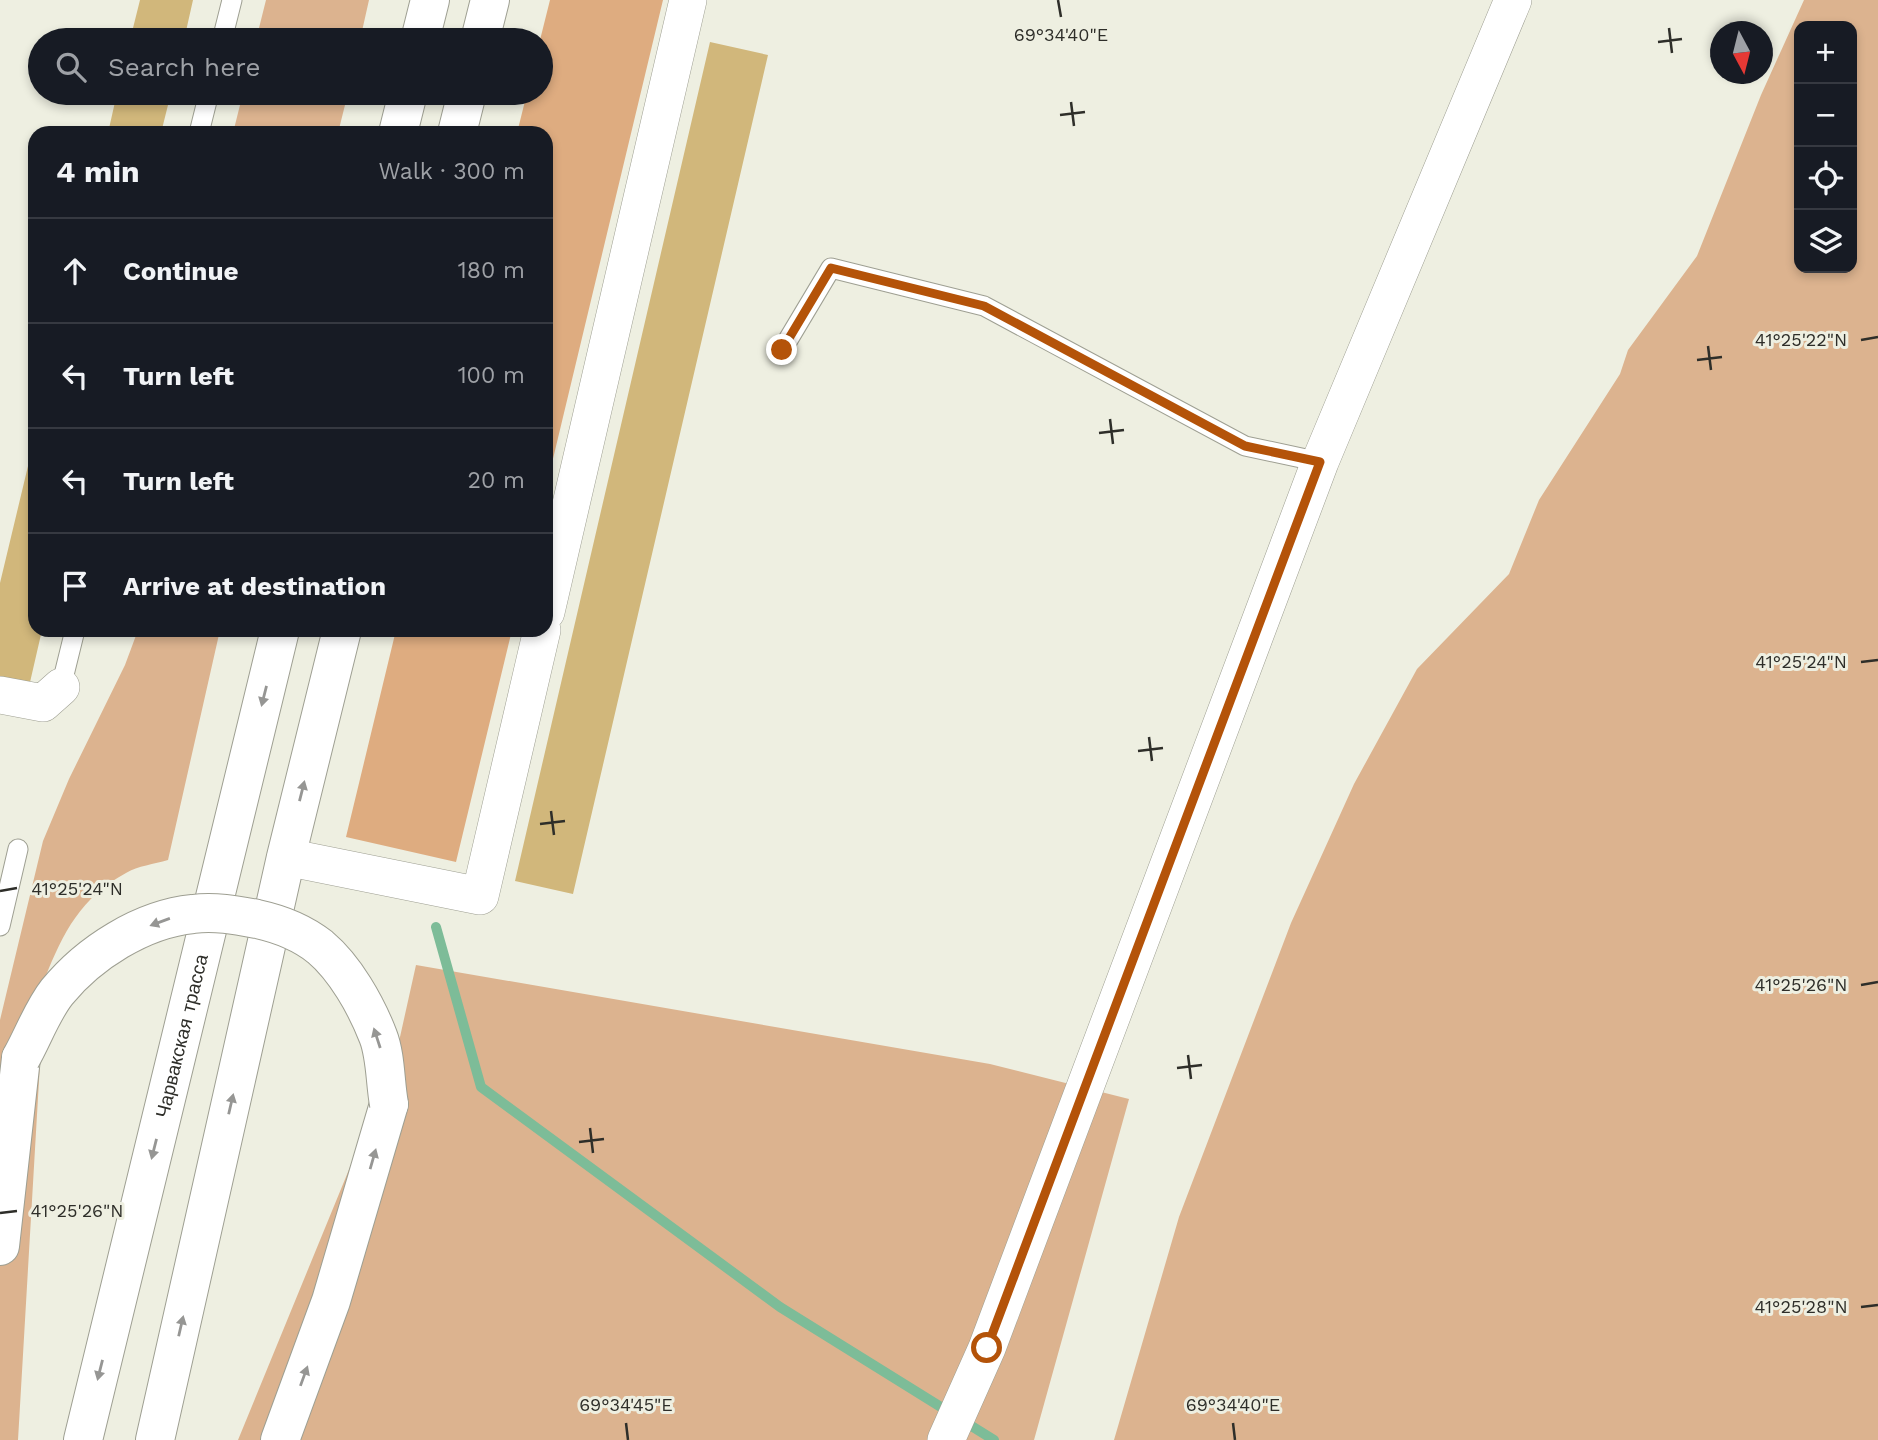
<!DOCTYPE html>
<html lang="en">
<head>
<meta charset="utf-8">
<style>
  body { margin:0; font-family:"Work Sans",sans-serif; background:#20242c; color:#f1f3f6 }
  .controls { position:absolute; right:21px; top:21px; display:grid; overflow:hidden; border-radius:14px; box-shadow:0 4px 10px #0003 }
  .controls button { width:63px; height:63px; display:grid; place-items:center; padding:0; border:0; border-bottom:2px solid #363941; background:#171b24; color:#f1f3f6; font:35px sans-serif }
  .compass { position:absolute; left:1710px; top:21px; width:63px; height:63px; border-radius:50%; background:#171b24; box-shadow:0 4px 10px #0003; rotate:173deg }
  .stop { position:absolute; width:21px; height:21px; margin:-16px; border:5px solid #b45309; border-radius:50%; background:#fff }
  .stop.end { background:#b45309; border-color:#fff; box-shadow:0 2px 7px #0008 }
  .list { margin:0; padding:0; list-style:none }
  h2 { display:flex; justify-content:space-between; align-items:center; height:91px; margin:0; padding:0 28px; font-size:30px }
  h2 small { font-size:23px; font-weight:400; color:#9ea1a6 }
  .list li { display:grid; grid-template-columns:46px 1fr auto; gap:21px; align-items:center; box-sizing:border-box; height:105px; padding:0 28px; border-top:2px solid #363941 }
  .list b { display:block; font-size:26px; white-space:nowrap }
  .list em { font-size:23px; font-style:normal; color:#9ea1a6 }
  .icon { flex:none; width:38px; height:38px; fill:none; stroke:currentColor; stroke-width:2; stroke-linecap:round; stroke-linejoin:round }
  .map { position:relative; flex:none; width:1878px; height:1440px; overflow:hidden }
  .search { position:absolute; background:#171b24; box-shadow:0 4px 10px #0003; left:28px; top:28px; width:525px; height:77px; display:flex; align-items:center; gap:18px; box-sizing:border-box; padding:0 24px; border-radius:38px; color:#9ea1a6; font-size:26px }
  .panel { position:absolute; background:#171b24; box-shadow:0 4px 10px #0003; left:28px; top:126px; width:525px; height:511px; border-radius:21px }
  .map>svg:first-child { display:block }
</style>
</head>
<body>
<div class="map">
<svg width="1878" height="1440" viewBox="0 0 1878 1440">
  <rect width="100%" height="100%" fill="#eeefe1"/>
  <path fill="#dcb38f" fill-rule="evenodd" d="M 266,0 L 369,0 L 360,40 L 256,40 Z
    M 1804,0 L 1878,0 L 1878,1440 L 1114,1440 L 1179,1217 L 1291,923 L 1354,784 L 1417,669 L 1509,574 L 1539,500 L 1620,374 L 1628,350 L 1697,256 L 1761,95 ZM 1852,26 L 1852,268 L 1799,268 L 1799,26 Z
    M 243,93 L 348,93 L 338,133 L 233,133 Z
    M 138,630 L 220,630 L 168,860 C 154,864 138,866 126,873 C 81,897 63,933 45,978 L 18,1440 L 0,1440 L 0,1020 L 43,841 L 69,779 L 125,665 Z
    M 416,965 L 990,1064 L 1129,1099 L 1034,1440 L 238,1440 L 396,1055 Z"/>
  <path fill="#deac80" d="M 550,0 L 663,0 L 546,488 L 546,133 L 517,133 L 527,93 L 541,93 L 540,40 Z
    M 396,630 L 512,630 L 456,862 L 346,837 Z"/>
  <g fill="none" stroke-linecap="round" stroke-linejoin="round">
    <path stroke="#7dbc98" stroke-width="10" d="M 436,927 L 481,1087 L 780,1307 L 994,1440"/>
  </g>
  <path fill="#d1b77b" d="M 140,0 L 193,0 L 184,40 L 130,40 Z
    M 710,42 L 768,55 L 573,894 L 515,881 Z
    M 117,93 L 171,93 L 161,133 L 108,133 Z
    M 34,441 L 35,630 L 42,630 L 28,691 L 0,685 L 0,583 Z"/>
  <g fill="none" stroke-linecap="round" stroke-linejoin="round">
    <defs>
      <path id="lane" d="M 222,40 L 232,0
        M 199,133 L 209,93
        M 782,350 L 831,268 L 984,306 L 1245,446 L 1320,462
        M 61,687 L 75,630
        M 0,926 L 18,849"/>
      <path id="street" d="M 546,612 L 688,0
        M 0,695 L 43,703 L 61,687
        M 286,857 L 480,896 L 542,630
        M 946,1440 L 987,1348 L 1320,462 L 1513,0"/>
      <g id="highway">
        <path d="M 420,40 L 430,0"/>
        <path d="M 480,40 L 490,0"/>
        <path d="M 398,133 L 408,93"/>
        <path d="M 457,133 L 467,93"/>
        <path d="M 0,1246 L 21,1058"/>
        <path id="s1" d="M 83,1440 L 280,630"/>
        <path d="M 155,1440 L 286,857 L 342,630"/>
        <path d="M 280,1440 L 331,1301 L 389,1104"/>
      </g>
    </defs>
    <use href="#lane" stroke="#9e9f92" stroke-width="21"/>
    <use href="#street" stroke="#9e9f92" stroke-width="38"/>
    <use href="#highway" stroke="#9e9f92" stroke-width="40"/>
    <use href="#lane" stroke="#fff" stroke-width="19"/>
    <use href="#street" stroke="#fff" stroke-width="37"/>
    <use href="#highway" stroke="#fff" stroke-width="38"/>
    <defs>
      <path id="highway-bridge" d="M 21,1058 C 33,1037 42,1011 57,992 C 89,953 142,919 193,914 C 214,911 236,915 257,919 C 280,924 301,932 320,947 C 345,968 366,1005 378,1036 C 386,1056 385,1083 389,1104"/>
    </defs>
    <use href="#highway-bridge" stroke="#9e9f92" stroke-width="40" stroke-linecap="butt"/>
    <use href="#highway-bridge" stroke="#fff" stroke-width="38"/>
  </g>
  <defs><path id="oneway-solid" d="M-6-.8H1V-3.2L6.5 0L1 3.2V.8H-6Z" transform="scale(1.75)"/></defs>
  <g fill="#969694">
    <use href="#oneway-solid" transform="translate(264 696) rotate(104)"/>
    <use href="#oneway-solid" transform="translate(302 791) rotate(-76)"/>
    <use href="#oneway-solid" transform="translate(160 922) rotate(160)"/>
    <use href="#oneway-solid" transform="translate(377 1038) rotate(-108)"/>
    <use href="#oneway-solid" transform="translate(231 1104) rotate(-77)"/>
    <use href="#oneway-solid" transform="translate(154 1149) rotate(104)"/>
    <use href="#oneway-solid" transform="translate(373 1159) rotate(-74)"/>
    <use href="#oneway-solid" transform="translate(181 1326) rotate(-77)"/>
    <use href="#oneway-solid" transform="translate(100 1370) rotate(104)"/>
    <use href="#oneway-solid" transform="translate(304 1376) rotate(-70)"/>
  </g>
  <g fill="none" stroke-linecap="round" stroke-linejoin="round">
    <path stroke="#b45309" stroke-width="9" d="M 782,350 L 831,268 L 984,306 L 1245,446 L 1320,462 L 987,1348"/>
  </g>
  <path fill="none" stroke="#2e2e29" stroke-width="2.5" d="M 1058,0 L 1061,17M 1669,28 L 1672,53M 1658,42 L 1682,39M 1071,102 L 1074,126M 1060,115 L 1085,112M 1861,340 L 1878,337M 1708,346 L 1711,370M 1697,360 L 1722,357M 1110,419 L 1113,444M 1099,433 L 1124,430M 1861,662 L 1878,660M 1149,737 L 1152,761M 1138,751 L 1163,748M 551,811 L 554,835M 540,824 L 565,821M 0,891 L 17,888M 1861,985 L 1878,982M 1188,1055 L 1191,1079M 1177,1068 L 1202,1065M 590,1128 L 593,1153M 579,1142 L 604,1139M 0,1213 L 17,1211M 1861,1307 L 1878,1305M 626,1423 L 628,1440M 1233,1423 L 1235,1440"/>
  <g text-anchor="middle" stroke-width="6" stroke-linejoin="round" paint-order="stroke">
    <g font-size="19" fill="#2e2e29" stroke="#eeefe1">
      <text dy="7" stroke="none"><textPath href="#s1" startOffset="416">Чарвакская трасса</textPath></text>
    </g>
  </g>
  <g font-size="18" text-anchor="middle" fill="#2e2e29" stroke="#eeefe1" stroke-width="6" stroke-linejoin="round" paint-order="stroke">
    <text x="1061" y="41">69°34'40"E</text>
    <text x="1801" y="346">41°25'22"N</text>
    <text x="1801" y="668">41°25'24"N</text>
    <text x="77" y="895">41°25'24"N</text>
    <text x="1801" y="991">41°25'26"N</text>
    <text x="77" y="1217">41°25'26"N</text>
    <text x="1801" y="1313">41°25'28"N</text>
    <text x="626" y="1411">69°34'45"E</text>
    <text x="1233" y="1411">69°34'40"E</text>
  </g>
</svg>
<div class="controls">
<button>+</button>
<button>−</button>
<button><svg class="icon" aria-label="locate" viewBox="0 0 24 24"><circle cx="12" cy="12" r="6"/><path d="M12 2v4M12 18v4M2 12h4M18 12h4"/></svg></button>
<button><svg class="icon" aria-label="layers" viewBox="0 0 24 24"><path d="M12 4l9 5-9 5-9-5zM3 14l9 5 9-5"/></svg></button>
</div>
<svg class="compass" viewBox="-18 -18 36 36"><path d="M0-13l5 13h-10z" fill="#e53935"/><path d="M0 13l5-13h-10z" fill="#9ea1a6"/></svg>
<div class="stop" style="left:987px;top:1348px"></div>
<div class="stop end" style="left:782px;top:350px"></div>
<div class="search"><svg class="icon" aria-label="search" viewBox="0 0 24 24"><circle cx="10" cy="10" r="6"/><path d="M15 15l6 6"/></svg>Search here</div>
<section class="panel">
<h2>4 min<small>Walk · 300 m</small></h2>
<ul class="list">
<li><svg class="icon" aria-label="ahead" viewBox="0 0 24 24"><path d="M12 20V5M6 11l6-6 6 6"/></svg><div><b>Continue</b></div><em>180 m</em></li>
<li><svg class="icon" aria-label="left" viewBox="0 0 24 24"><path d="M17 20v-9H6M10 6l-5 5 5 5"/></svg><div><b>Turn left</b></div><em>100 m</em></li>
<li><svg class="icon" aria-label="left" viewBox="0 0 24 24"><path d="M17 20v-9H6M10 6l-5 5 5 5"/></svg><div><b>Turn left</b></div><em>20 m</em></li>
<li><svg class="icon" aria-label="arrive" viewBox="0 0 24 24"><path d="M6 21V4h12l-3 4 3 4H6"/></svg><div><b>Arrive at destination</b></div></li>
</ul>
</section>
</div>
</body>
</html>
